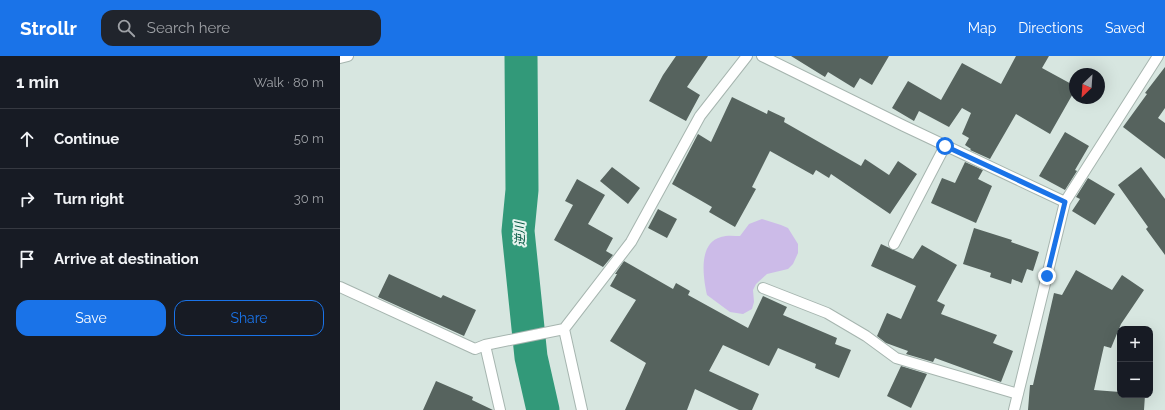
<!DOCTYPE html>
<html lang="en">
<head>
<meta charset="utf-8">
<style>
  body { margin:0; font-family:Raleway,"Noto Sans JP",sans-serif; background:#20242c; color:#f1f3f6 }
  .controls { position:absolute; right:12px; bottom:12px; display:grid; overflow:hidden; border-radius:8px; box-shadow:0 4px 16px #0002 }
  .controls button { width:36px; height:36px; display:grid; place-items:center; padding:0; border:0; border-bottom:1px solid #363941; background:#171b24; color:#f1f3f6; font:20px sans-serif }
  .compass { position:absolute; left:729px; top:12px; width:36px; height:36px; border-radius:50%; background:#171b24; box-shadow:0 4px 16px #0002; rotate:205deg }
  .stop { position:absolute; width:12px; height:12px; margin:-9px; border:3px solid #1a73e8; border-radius:50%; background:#fff }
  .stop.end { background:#1a73e8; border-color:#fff; box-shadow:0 1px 4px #0008 }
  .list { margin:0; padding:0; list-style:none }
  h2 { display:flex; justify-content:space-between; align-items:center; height:52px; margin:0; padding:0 16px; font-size:17px }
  h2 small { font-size:13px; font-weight:400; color:#9ea1a6 }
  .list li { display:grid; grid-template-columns:26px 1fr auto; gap:12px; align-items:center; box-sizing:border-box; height:60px; padding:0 16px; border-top:1px solid #363941 }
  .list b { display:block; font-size:15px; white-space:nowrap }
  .list em { font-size:13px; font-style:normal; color:#9ea1a6 }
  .actions { display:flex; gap:8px; padding:12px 16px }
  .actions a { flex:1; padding:9px 0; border:1px solid #1a73e8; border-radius:12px; text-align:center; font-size:14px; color:#1a73e8 }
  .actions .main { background:#1a73e8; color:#fff }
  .icon { flex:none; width:22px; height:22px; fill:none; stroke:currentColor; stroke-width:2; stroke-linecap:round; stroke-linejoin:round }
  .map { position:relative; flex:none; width:825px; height:354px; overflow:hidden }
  header { display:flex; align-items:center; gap:24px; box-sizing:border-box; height:56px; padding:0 20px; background:#1a73e8; color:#fff }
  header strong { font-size:19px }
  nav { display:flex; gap:22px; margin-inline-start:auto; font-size:14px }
  .search { width:280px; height:36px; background:#20242c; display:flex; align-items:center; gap:10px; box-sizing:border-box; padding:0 14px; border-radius:12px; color:#9ea1a6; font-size:15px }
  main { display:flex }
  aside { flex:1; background:#171b24 }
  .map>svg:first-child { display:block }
</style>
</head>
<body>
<header>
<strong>Strollr</strong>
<div class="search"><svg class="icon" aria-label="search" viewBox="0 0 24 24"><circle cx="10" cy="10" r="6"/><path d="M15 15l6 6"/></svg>Search here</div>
<nav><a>Map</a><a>Directions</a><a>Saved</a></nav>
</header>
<main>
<aside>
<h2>1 min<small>Walk · 80 m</small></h2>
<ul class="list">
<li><svg class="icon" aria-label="ahead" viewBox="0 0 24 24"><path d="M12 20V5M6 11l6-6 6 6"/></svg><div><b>Continue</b></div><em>50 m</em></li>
<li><svg class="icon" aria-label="right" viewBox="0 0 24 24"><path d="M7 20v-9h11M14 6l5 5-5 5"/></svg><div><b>Turn right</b></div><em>30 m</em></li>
<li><svg class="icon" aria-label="arrive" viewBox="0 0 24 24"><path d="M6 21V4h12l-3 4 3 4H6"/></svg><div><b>Arrive at destination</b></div></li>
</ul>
<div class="actions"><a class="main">Save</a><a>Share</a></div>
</aside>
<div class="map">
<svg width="825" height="354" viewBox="0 0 825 354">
  <rect width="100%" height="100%" fill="#d7e6e0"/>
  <path fill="#ccbbe8" d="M 422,163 L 441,169 L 448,172 L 458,188 L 458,197 L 453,208 L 448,213 L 427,218 L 416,228 L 413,234 L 414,246 L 412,253 L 403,258 L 390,256 L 367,239 C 363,221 358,187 381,181 C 387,179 394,180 400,180 L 409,168 Z"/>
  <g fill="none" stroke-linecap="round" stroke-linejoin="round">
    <path stroke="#329979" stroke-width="33" d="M 181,0 L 182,134 L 178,175 L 191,301 L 203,354"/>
  </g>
  <path fill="#56635e" d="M 336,0 L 368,0 L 347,31 L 360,39 L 346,65 L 309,45 L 323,19 Z
    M 451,0 L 549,0 L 532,29 L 520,22 L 514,32 L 488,16 L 485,21 Z
    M 676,0 L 709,0 L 702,12 L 735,30 L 735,34 L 710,78 L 676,58 L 650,103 L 630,94 L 631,93 L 625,89 L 629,82 L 622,78 L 631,57 L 622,52 L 609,71 L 579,55 L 574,65 L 552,52 L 568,25 L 601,44 L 622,7 L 661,28 Z
    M 825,11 L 825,52 L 818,62 L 825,67 L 825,103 L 783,71 L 807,38 L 805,37 Z
    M 392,41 L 427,58 L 428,54 L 445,62 L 444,66 L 521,110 L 525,103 L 549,119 L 558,105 L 577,118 L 550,158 L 491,118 L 489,122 L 476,114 L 473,119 L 430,95 L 412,131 L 416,133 L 395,171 L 369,156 L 372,151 L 332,128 L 358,78 L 371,86 Z
    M 725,76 L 749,90 L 735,114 L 737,115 L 725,134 L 699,120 Z
    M 625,106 L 643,114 L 638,123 L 652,130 L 636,167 L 591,147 L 602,122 L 615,127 Z
    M 272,111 L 300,132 L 288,148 L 260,125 Z
    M 801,111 L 825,143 L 825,199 L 806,173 L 808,171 L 778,129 Z
    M 748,122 L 775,138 L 755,169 L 732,155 L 740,143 L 736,141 Z
    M 237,123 L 265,139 L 248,168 L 273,182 L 266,195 L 273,199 L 263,211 L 214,184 L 233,149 L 225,145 Z
    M 318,153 L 337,163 L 327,182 L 308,172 Z
    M 634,172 L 672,184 L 671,186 L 699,196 L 693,215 L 687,213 L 682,227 L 672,223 L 671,228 L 650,221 L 651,217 L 623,208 Z
    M 541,188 L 573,203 L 582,189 L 617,209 L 597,245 L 605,249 L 601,258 L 657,279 L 653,287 L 673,295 L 661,326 L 595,302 L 593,306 L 566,298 L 568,295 L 546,287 L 537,280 L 547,257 L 561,263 L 576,230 L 531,210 Z
    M 284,205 L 333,233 L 336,227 L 350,235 L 348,239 L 408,272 L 423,240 L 447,251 L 443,259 L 497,282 L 495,288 L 511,294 L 499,322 L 475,312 L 476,308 L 438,292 L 429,310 L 383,289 L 369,315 L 419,338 L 412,354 L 399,354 L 355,333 L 347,354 L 285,354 L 306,307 L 270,285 L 296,244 L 270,230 L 277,218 L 275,218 Z
    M 736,214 L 772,234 L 782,219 L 804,234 L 781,268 L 771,292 L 764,290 L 754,334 L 780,336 L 780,339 L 805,339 L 804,354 L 688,354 L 690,329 L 693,329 L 714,237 L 722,239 Z
    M 49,218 L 101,242 L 103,239 L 136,254 L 124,280 L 38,241 Z
    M 561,310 L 587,318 L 571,352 L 547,340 Z
    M 96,325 L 133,341 L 132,344 L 153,354 L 83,354 Z"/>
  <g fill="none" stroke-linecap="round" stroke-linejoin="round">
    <defs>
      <path id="lane" d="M 422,0 L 564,70 L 725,146
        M 0,2 L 8,0
        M 554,188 L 605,90
        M 0,231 L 135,293 L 145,289 L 224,273 L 291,186 L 360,60 L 407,0
        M 423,232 L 487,257 L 526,280 L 556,302 L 678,338
        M 224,273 L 242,354
        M 145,289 L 160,354
        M 674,354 L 725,146 L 818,0"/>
    </defs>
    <use href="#lane" stroke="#a6b5af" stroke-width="12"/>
    <use href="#lane" stroke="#fff" stroke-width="10"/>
  </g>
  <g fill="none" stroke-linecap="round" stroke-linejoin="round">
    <path stroke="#1a73e8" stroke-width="5" d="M 605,90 L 725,146 L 707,220"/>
  </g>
  <g text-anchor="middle" stroke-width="4" stroke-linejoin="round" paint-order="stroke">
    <g font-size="12" font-style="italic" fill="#005640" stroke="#e4f3ed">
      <text transform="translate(180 178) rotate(-91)" y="4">逆川</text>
    </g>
  </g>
</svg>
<div class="controls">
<button>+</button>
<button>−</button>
</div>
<svg class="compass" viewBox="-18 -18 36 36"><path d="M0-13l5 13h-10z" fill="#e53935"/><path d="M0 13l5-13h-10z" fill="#9ea1a6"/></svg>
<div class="stop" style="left:605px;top:90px"></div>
<div class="stop end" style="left:707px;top:220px"></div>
</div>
</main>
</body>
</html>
